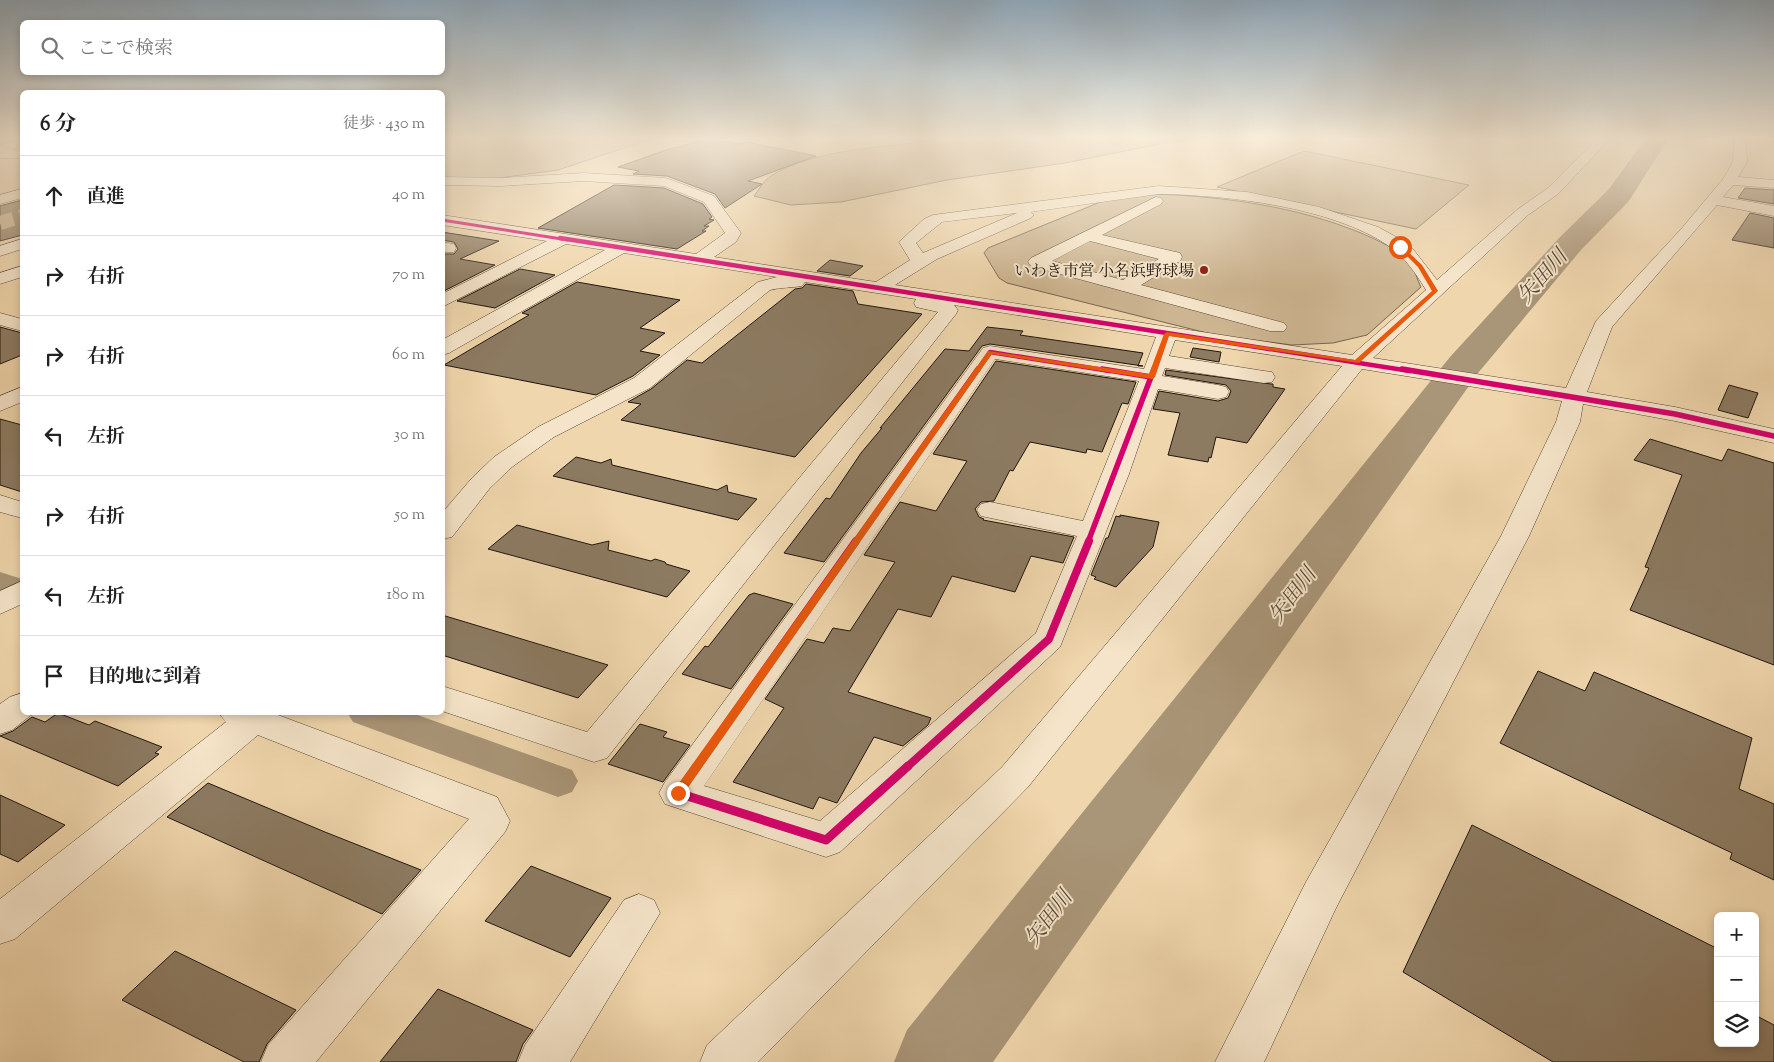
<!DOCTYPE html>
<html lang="ja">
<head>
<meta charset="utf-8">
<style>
  body { margin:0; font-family:"Sorts Mill Goudy","Noto Serif JP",serif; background:#f6f6f6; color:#222 }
  .controls { position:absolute; right:15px; bottom:15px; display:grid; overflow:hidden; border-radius:8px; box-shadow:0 2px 8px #0003 }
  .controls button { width:45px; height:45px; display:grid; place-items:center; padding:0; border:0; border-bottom:1px solid #e0e0e0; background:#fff; color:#222; font:25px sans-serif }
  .stop { position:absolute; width:15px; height:15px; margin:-11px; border:4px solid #ea580c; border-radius:50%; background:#fff }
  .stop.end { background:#ea580c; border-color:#fff; box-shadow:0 1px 5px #0008 }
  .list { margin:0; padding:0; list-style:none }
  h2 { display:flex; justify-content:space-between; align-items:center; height:65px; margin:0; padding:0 20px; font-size:21px }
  h2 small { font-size:16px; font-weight:400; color:#767676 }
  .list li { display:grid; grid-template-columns:32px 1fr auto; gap:15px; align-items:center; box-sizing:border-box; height:80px; padding:0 20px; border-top:1px solid #e0e0e0 }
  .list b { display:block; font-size:19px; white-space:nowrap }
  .list em { font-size:16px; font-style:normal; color:#767676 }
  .icon { flex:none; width:28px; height:28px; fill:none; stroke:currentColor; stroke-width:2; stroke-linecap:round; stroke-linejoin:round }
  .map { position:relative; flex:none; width:1774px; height:1062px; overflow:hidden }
  .search { position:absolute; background:#fff; box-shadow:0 2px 8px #0003; left:20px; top:20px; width:425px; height:55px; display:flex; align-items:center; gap:12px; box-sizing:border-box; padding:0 18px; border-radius:8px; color:#767676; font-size:19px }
  .panel { position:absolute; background:#fff; box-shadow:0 2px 8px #0003; left:20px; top:90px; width:425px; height:625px; border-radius:8px }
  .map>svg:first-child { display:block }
</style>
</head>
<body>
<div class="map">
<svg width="1774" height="1062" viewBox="0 0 1774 1062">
  <rect width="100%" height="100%" fill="#f0d6ac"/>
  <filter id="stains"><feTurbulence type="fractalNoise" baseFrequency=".004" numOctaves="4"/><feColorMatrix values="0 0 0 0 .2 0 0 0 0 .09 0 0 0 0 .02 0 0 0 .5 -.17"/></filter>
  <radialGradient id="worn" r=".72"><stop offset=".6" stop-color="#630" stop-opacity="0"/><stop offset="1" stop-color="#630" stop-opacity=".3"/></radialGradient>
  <path fill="#cdb591" stroke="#766650" d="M 442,139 L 651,139 L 558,170 L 484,180 L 443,177 Z
    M 939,139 L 1199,139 L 1175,141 L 1065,163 L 947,180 L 841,202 L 791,205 L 754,196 C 759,190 764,180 771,176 C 814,148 889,148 939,139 Z
    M 1304,151 L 1469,185 L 1416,229 L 1217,187 Z
    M 1156,194 C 1226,197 1295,206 1361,233 C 1377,240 1398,249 1410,263 C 1415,269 1417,280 1421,287 L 1367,335 L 1333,343 L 1292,345 L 1215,335 L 1007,283 L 999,278 L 984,253 L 988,248 L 1115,196 Z"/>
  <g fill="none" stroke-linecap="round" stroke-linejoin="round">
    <path fill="#a99577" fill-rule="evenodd" d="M 0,572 L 22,579 L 22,600 L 0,593 Z
      M 347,712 L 409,712 L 572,770 L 578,781 L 572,792 L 558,797 L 353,722 Z"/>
    <path fill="#a99577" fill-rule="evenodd" d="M 1645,139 L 1668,139 L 1629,201 L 1581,250 L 1478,373 L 993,1062 L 894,1062 L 907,1030 L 1450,357 L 1559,238 L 1609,189 Z"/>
  </g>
  <path fill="#8c7a61" stroke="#20160f" d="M 709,139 L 739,144 L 747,142 L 816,156 L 748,181 L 762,184 L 725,208 L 715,194 L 667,176 L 633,174 L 639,171 L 618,167 L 669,149 Z
    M 614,185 L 664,188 L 703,204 L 712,217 L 709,219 L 714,220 L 704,226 L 709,226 L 702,231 L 706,231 L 677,249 L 538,228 Z
    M 1745,188 L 1774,190 L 1774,204 L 1738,198 Z
    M 22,200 L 22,235 L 0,241 L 0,206 Z
    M 1750,213 L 1774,218 L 1774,248 L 1732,240 Z
    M 442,232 L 499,241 L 460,259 L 495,265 L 442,292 L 442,254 L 454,254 L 458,249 L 454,242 L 442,240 Z
    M 830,260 L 863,266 L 850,276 L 817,271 Z
    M 520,269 L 555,275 L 495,308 L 457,301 Z
    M 577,282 L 680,300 L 640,328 L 665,333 L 640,351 L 660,355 L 633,376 L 596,395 L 444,365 L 529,315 L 522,313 Z
    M 806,284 L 853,291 L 858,304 L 922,314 L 795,457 L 621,420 L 641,404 L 628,402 L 651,389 L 687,360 L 702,363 L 795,289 L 802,288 Z
    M 0,327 L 22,333 L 22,355 L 0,364 Z
    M 987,327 L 1023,331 L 1020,335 L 1143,353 L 1138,366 L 1143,366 L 990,344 L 982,346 L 824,562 L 784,553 L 826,498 L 830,499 L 861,453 L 882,428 L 880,428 L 945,349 L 969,351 Z
    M 1193,348 L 1221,352 L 1219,362 L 1190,357 Z
    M 996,361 L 1136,382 L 1128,404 L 1122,403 L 1102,452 L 1087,449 L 1086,453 L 1030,442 L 1013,471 L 1010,470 L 994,501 L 981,502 L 975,509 L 979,517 L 984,519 L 983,520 L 1074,537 L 1063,563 L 1031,556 L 1015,592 L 952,576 L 931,617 L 898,609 L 848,692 L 931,718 L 928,725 L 903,746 L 874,737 L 837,803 L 819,797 L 813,809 L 733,782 L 784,708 L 765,699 L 807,639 L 824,643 L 833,628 L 850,631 L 895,562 L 864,555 L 900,502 L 936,511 L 967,461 L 933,454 Z
    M 1166,370 L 1271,384 L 1273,384 L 1273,387 L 1285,389 L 1247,443 L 1216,437 L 1211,458 L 1209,457 L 1208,462 L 1168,455 L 1180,413 L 1153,409 L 1159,391 L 1218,401 L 1228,398 L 1231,391 L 1226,385 L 1165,375 Z
    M 1729,385 L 1758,393 L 1748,418 L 1718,410 Z
    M 0,419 L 22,425 L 22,492 L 0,485 Z
    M 1650,439 L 1722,461 L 1728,449 L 1774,463 L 1774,665 L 1630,610 L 1649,568 L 1645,567 L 1682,475 L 1634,460 Z
    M 576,457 L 601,463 L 611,459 L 612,465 L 717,490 L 727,485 L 728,492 L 757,499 L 738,520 L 553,476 Z
    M 1120,515 L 1159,522 L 1153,547 L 1116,587 L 1094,579 L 1096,577 L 1091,575 L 1106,538 L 1108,538 L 1116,516 L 1120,517 Z
    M 517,525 L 592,545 L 609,541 L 608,550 L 651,561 L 655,559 L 665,562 L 666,564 L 690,571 L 667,597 L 488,549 Z
    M 754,593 L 793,604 L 731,689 L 682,674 L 705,646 L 708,647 L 749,595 Z
    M 442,615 L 608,665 L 578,698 L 442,655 Z
    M 1538,671 L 1585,691 L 1594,672 L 1752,738 L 1739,789 L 1774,804 L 1774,880 L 1730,859 L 1732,853 L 1500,743 Z
    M 58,713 L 89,725 L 95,721 L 162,747 L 155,753 L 159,754 L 118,786 L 0,736 L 13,731 L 32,717 L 45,722 Z
    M 640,724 L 667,732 L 663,737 L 690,745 L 663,782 L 608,764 Z
    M 208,783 L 325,832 L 421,870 L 382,914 L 167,817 Z
    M 0,795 L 65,825 L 18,862 L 0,854 Z
    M 1472,825 L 1718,949 L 1718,1043 L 1755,1043 L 1755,1015 L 1774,1025 L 1774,1062 L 1553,1062 L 1403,972 Z
    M 531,866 L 611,898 L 570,957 L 485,921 Z
    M 175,951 L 296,1010 L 267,1044 L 259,1062 L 244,1062 L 122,1000 Z
    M 438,989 L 533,1030 L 523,1044 L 516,1062 L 380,1062 Z"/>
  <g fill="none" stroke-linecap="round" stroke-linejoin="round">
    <path stroke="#c6b08d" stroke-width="14" stroke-dasharray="14 7" stroke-linecap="butt" d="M 0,223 L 22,216"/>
    <defs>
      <path id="minor" d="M 1597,139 L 1610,139 L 1558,194 L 1528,215 L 1373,358 L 1566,388 L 1596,321 L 1682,228 L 1723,179 L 1733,162 L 1734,139 L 1746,139 L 1747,162 L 1738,177 L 1774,180 L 1774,188 L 1733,185 L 1723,197 L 1774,206 L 1774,216 L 1717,205 L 1612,327 L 1587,392 L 1675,407 L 1774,429 L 1774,443 L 1675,421 L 1583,404 L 1580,422 L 1529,536 L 1336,908 L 1264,1062 L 1215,1062 L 1306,882 L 1501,536 L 1556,422 L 1562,401 L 1362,369 L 1028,787 L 758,1062 L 700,1062 L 707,1045 L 1002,767 L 1342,366 L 1175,340 L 1169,356 L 1264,371 L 1272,372 L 1275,377 L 1272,382 L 1264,383 L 1165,368 L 1162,376 L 1218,385 L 1226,387 L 1229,392 L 1226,397 L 1218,399 L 1158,389 L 1129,474 L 1060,647 L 840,852 L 826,857 L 665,804 L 659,793 L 665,782 L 983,348 L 990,346 L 1144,369 L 1156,337 L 954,305 L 958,310 L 956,314 L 607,758 L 594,762 L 442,711 L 442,686 L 587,732 L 938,312 L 916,307 L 914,303 L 916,299 L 805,282 L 802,286 C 792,288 781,287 770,290 L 650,388 L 554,437 L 512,467 L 490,488 L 452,537 L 442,539 L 442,513 L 472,478 L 494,457 L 538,427 L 634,378 L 758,282 L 777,277 L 624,253 L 449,353 L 442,355 L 442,340 L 605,250 L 566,244 L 442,307 L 442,294 L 547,241 L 442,225 L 442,215 L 696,254 L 725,233 L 704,202 L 664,186 L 584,181 L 500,186 L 442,185 L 442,177 L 500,178 L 584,173 L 666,178 L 714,196 L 741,233 L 736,242 L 714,257 L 876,282 L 910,260 L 899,242 L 924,219 L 933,215 L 1159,186 L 1247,192 L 1319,207 L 1378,227 L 1400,239 L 1413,249 L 1437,280 L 1518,209 L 1548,188 ZM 1159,194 C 1227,195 1332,207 1389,246 C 1405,257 1416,274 1426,290 L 1352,355 L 895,285 L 937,259 L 1031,218 L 1034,215 L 1031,212 ZM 1017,213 L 923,253 L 916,243 L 942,222 ZM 995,359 L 1139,381 L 1083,521 L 990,502 L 981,504 L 977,510 L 981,516 L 1077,536 L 1036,633 L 820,821 L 704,786 Z
        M 0,150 L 22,150 L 22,158 L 0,158 Z
        M 22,189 L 22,198 L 0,204 L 0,195 Z
        M 1156,197 L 1161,198 L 1163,201 L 1161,204 L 1102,235 L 1180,253 L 1182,257 L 1180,261 L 1141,285 L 1284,323 L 1287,327 L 1284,331 L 1270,331 L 1031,266 L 1028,262 L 1031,258 ZM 1090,241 L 1159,259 L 1123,280 L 1052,261 Z
        M 22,239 L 22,249 L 0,256 L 0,246 Z
        M 442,242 L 454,244 L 456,248 L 454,252 L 442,252 Z
        M 22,266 L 22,277 L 0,284 L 0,273 Z
        M 0,313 L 22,319 L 22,331 L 0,325 Z
        M 22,387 L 22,402 L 0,411 L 0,396 Z
        M 0,495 L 22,502 L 22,518 L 0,512 Z
        M 22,581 L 22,604 L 0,614 L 0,591 Z
        M 22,693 L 22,712 L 35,712 L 12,730 L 0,734 L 0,704 L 10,697 Z
        M 218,712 L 279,712 L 278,715 L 497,797 L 510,821 L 505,832 L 316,1062 L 261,1062 L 268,1045 L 469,819 L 258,735 L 15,939 L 0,944 L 0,899 L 226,722 Z
        M 639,894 L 654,900 L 660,913 L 570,1062 L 518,1062 L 525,1045 L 624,900 Z"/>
      <path id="major" d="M 14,139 L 22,139 L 22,145 L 0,155 L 0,146 Z"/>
    </defs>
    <use href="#minor" stroke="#544636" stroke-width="1"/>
    <use href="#major" stroke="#20160f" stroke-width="1"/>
    <use href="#minor" fill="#f5e4c9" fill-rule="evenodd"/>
    <use href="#major" fill="#f0d6ac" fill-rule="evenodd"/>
    <defs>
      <path id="cycleway-far4" d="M 442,220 L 568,240"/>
      <path id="cycleway-far3" d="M 560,238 L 1410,371
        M 977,371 L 990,352 L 1110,371
        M 1154,371 L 1167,334"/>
      <path id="cycleway-far2" d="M 1102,369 L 1151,377
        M 1402,369 L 1675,414 L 1774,436
        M 1151,377 L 1154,369
        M 855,542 L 978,369
        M 1088,542 L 1151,377"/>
      <path id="cycleway-far1" d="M 696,767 L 856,541
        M 907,767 L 1049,639 L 1089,541"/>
      <path id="cycleway" d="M 697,766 L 678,793 L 826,840 L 908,766"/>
    </defs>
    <use href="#cycleway-far4" stroke="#f5e4c9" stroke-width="5"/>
    <use href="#cycleway-far3" stroke="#f5e4c9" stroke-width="6"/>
    <use href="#cycleway-far2" stroke="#f5e4c9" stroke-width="8"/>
    <use href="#cycleway-far1" stroke="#f5e4c9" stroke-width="11"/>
    <use href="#cycleway" stroke="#f5e4c9" stroke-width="12"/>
    <use href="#cycleway-far4" stroke="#d6006c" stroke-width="3"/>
    <use href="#cycleway-far3" stroke="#d6006c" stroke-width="4.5"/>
    <use href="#cycleway-far2" stroke="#d6006c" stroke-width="5.5"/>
    <use href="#cycleway-far1" stroke="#d6006c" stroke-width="8"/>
    <use href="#cycleway" stroke="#d6006c" stroke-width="9"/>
  </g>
  <linearGradient id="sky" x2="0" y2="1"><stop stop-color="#8fa8bb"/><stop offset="0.48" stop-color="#f8edda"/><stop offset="1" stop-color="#f8edda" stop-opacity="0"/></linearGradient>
  <rect width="1774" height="288" fill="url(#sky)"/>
  <path fill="#ea580c" d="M 1402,246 L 1422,265 L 1438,291 L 1359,363 L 1169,336 L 1155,377 L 1152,379 L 992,354 L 682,796 L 674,796 L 674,790 L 988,351 L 1149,374 L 1164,334 L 1167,332 L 1355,360 L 1432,291 L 1418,267 L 1398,247 Z"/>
  <circle fill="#8f2418" stroke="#f5e4c9" stroke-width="2" cx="1204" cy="270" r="5"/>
  <g text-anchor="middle" stroke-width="4" stroke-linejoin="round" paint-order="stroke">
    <g font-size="16" fill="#20160f" stroke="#f5e4c9" text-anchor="end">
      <text x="1194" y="276">いわき市営 小名浜野球場</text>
    </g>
    <g font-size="21" font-style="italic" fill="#574939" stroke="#f5e4c9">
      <text transform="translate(1542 276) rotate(-49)" y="7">矢田川</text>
      <text transform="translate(1292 595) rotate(-53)" y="7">矢田川</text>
      <text transform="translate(1048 918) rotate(-53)" y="7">矢田川</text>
    </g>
  </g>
  <rect width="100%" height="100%" filter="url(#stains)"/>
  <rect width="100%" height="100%" fill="url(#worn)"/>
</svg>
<div class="controls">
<button>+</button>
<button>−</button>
<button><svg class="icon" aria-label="layers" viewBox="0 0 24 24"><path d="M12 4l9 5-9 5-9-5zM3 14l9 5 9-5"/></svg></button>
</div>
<div class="stop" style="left:1400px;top:247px"></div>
<div class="stop end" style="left:678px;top:793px"></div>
<div class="search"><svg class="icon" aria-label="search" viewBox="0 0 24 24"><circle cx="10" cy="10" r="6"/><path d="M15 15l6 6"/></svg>ここで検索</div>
<section class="panel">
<h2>6 分<small>徒歩 · 430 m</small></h2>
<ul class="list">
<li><svg class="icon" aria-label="ahead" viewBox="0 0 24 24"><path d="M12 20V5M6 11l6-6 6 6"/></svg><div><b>直進</b></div><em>40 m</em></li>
<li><svg class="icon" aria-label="right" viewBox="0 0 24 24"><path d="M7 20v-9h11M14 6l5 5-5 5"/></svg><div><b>右折</b></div><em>70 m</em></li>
<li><svg class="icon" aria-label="right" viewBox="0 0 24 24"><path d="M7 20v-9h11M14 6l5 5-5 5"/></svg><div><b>右折</b></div><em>60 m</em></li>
<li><svg class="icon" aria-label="left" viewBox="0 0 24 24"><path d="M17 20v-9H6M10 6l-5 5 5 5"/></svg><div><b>左折</b></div><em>30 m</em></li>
<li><svg class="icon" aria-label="right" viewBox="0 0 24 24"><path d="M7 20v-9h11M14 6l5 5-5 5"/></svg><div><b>右折</b></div><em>50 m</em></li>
<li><svg class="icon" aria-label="left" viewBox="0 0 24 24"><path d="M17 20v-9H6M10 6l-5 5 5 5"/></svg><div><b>左折</b></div><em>180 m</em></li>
<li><svg class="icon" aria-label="arrive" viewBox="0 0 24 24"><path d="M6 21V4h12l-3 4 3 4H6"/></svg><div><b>目的地に到着</b></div></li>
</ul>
</section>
</div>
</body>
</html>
